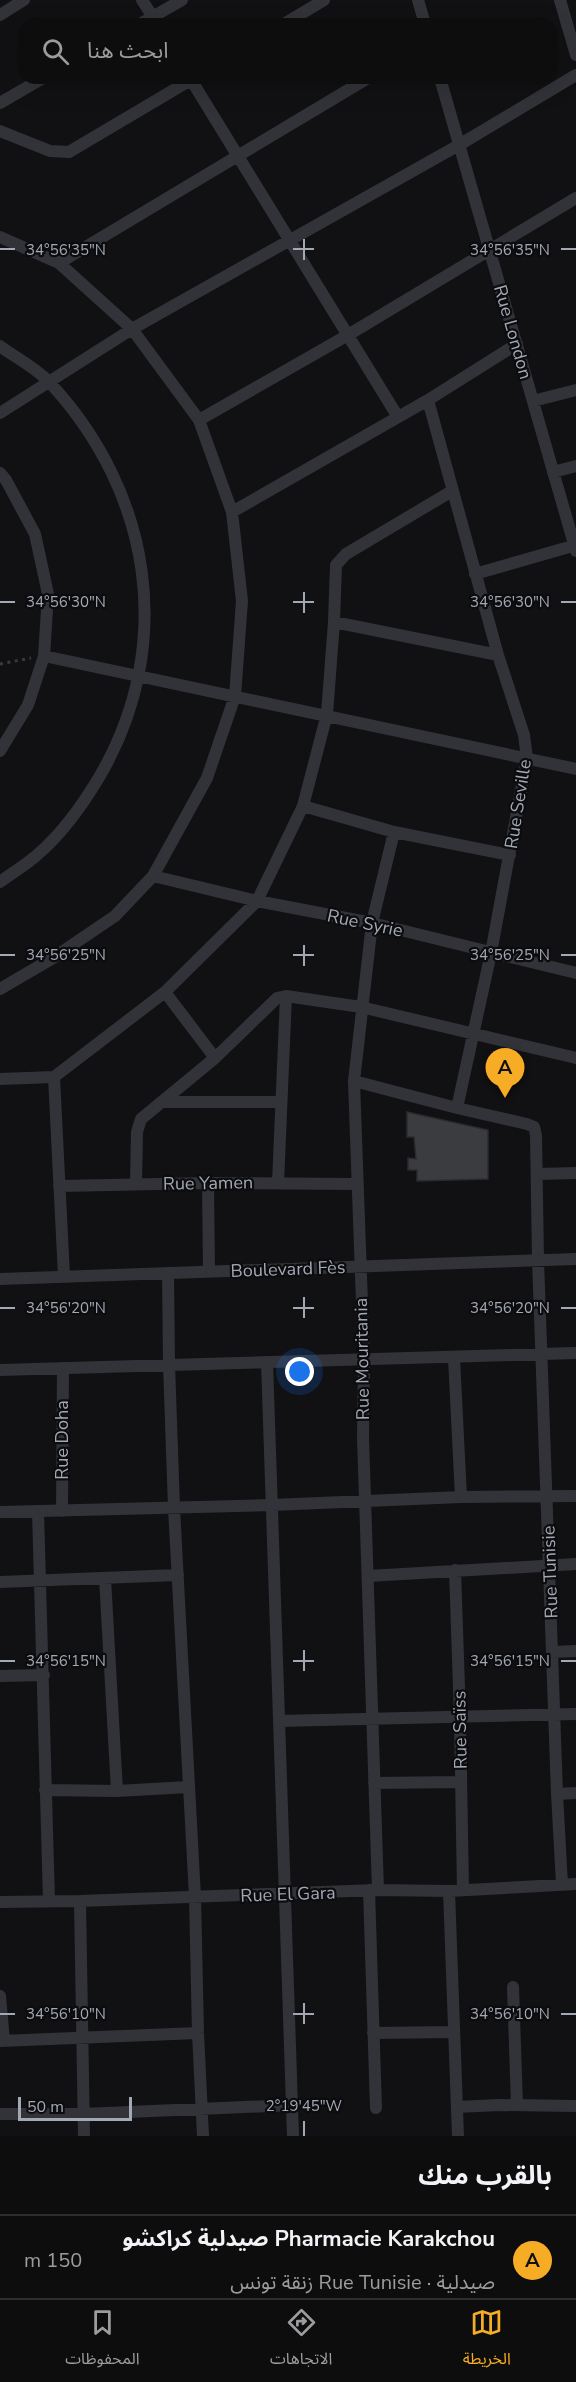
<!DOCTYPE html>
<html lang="ar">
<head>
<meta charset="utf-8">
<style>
  body { margin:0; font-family:"Nunito Sans","Noto Sans Arabic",sans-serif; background:#1b1b1c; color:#f1f3f6; direction:rtl }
  .scale { position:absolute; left:18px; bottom:15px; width:114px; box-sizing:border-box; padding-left:6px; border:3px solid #a2a8b4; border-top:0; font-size:16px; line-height:21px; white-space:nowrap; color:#a2a8b4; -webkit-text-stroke:4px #0c0c0e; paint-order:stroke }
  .you { position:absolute; left:300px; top:1372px; width:21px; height:21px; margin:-15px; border:4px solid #fff; border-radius:50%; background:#1a73e8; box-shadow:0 0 0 9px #1a73e833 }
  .badge { display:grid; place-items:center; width:39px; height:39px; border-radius:50%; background:#f7ac26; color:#111; font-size:20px; font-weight:700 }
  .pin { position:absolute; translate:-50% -50px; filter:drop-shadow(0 2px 3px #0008) }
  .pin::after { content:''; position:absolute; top:32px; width:21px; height:18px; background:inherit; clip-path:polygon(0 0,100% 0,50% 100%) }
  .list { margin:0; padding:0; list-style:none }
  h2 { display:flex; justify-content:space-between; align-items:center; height:78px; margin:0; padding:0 24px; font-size:26px }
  h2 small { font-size:20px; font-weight:400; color:#9a9c9e }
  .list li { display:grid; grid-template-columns:39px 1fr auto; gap:18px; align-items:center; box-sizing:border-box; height:84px; padding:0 24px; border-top:2px solid #2d2d2e }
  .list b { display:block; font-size:22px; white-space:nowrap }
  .list p { margin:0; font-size:20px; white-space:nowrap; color:#9a9c9e }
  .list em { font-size:20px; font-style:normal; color:#9a9c9e }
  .icon { flex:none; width:33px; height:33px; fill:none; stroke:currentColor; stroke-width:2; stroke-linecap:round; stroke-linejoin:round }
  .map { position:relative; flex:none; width:576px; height:2136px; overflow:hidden; direction:ltr }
  .search { position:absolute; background:#0d0d0e; box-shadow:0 6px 24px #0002; left:18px; right:18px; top:18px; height:66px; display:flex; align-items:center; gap:15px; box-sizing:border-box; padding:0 21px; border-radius:18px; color:#9a9c9e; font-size:22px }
  .sheet { height:162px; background:#0d0d0e }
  nav { display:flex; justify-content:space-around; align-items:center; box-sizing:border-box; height:84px; border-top:2px solid #2d2d2e; background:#0d0d0e; font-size:16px; color:#9a9c9e }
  nav a { display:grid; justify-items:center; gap:3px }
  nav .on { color:#f7ac26 }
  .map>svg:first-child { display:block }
</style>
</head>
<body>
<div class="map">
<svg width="576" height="2136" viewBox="0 0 576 2136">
  <rect width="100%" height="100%" fill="#111113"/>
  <path fill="#3b3c40" stroke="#2b2b2f" stroke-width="1.5" d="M 407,1112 L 488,1130 L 488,1179 L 417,1181 L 417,1170 L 408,1170 L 408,1158 L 416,1159 L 414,1137 L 407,1137 Z"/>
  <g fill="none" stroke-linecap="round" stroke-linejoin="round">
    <path stroke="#383a3f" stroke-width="3" stroke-dasharray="3 4.5" stroke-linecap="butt" d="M 0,664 L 31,658"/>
    <path stroke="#323338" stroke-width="12" d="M 142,0 L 156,22
      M 418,0 L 425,24
      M 560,0 L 576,55
      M 0,15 L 24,0
      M 140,24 L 182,0
      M 284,24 L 324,0
      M 190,78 L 398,417
      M 440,78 L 576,551
      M 0,103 L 43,78
      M 0,131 L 50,151 L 69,152 L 194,78
      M 0,237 L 59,263 L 132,329 L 199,420 L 232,512 L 242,601 L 235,696 L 207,778 L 153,876 L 115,916 L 53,958 L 0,989
      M 59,263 L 368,78
      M 0,346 C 16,358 38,369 51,384 C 151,493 176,643 101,774 C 84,803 63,833 37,855 C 26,865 12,873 0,882
      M 428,400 L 498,655 L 524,735 L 527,758 L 491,953 L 457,1108
      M 533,401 L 576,390
      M 0,413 L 132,329 L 459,145 L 576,75
      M 199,420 L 348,335 L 576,198
      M 553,472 L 576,466
      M 0,473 L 6,480 L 35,534 L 48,594 L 44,656 L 28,705 L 0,751
      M 232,512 L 428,400 L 517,344
      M 475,574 L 576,545
      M 334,622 L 498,655
      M 44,656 L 576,769
      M 303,806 L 394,832 L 510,855
      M 153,876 L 257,901 L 372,923 L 576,973
      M 165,992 L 215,1058
      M 54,1077 L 64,1276
      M 0,1079 L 54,1077 L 165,992 L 257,901 L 303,806 L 327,714 L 334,622 L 336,565 L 346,554 L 452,491
      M 354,1081 L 457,1108 L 527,1124 L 534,1127 L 536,1135 L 538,1260 L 557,1794 L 562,1884
      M 161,1102 L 281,1102
      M 537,1174 L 576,1173
      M 208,1183 L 209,1271
      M 278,1183 L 286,996
      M 136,1184 L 137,1132 L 141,1119 L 215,1058 L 277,998 L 286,996 L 361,1007 L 576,1058
      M 59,1186 L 208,1183 L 357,1184
      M 168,1273 L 169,1364 L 174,1508 L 195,1897 L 198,2033 L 203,2136
      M 0,1279 L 576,1259
      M 454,1358 L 461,1497
      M 267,1362 L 293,2136
      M 0,1370 L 576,1353
      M 62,1511 L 63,1368
      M 0,1512 L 272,1505 L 461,1497 L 576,1496
      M 38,1512 L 49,1901
      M 455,1570 L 460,1717 L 463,1890
      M 368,1576 L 576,1564
      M 105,1578 L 117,1791
      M 0,1582 L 178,1575
      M 552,1652 L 576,1651
      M 0,1676 L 44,1675
      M 279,1721 L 576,1714
      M 374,1783 L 461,1782
      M 45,1790 L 117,1791 L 188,1787
      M 557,1794 L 576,1793
      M 369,1890 L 376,2108
      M 378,1890 L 363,1438 L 364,1359 L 354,1081 L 372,923 L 394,832
      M 449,1891 L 458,2136
      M 80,1901 L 84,2136
      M 0,1902 L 80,1901 L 378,1890 L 449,1891 L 576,1884
      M 513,1987 L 517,2105
      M 0,1996 L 4,2041
      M 373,2033 L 454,2032
      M 0,2041 L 198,2033
      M 457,2107 L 499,2105 L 576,2106
      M 0,2114 L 83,2114 L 292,2105"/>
  </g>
  <path fill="none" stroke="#a2a8b4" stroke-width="2" d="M 304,239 L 304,260M 0,249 L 15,249M 293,249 L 314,249M 561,249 L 576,249M 304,592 L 304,613M 0,602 L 15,602M 293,602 L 314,602M 561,602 L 576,602M 304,945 L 304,966M 0,955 L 15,955M 293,955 L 314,955M 561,955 L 576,955M 304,1297 L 304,1318M 0,1308 L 15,1308M 293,1308 L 314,1308M 561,1308 L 576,1308M 304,1650 L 304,1671M 0,1661 L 15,1661M 293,1661 L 314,1661M 561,1661 L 576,1661M 304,2003 L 304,2024M 0,2014 L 15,2014M 293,2014 L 314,2014M 561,2014 L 576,2014M 304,2121 L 304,2136"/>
  <g text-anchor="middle" stroke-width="4.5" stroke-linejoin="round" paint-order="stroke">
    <g font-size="18" fill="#a2a8b4" stroke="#0c0c0e">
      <text transform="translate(513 332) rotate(74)" y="6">Rue London</text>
      <text transform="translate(518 804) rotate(-81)" y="6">Rue Seville</text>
      <text transform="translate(365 923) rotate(12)" y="6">Rue Syrie</text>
      <text transform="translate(208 1183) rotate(-1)" y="6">Rue Yamen</text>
      <text transform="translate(288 1269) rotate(-2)" y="6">Boulevard Fès</text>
      <text transform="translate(362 1359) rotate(-91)" y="6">Rue Mouritania</text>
      <text transform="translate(62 1440) rotate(-90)" y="6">Rue Doha</text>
      <text transform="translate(550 1572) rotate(-92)" y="6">Rue Tunisie</text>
      <text transform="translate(460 1730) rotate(-91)" y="6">Rue Saïss</text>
      <text transform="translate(288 1894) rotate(-2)" y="6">Rue El Gara</text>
    </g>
  </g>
  <g font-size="15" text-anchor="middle" fill="#a2a8b4" stroke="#0c0c0e" stroke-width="4.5" stroke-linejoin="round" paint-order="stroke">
    <text x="66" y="255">34°56'35"N</text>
    <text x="510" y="255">34°56'35"N</text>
    <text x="66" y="607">34°56'30"N</text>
    <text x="510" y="607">34°56'30"N</text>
    <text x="66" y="960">34°56'25"N</text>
    <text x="510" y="960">34°56'25"N</text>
    <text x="66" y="1313">34°56'20"N</text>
    <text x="510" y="1313">34°56'20"N</text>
    <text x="66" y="1666">34°56'15"N</text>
    <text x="510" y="1666">34°56'15"N</text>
    <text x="66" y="2019">34°56'10"N</text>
    <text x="510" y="2019">34°56'10"N</text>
    <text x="304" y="2111">2°19'45"W</text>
  </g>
</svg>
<div class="scale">50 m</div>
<div class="you"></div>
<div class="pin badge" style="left:505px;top:1098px">A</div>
<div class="search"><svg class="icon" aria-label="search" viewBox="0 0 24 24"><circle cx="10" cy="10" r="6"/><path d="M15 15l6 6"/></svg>ابحث هنا</div>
</div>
<section class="sheet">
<h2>بالقرب منك<small></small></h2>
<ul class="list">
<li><span class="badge">A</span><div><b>Pharmacie Karakchou صيدلية كراكشو</b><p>صيدلية · Rue Tunisie زنقة تونس</p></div><em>150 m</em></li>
</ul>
</section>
<nav>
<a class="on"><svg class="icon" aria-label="map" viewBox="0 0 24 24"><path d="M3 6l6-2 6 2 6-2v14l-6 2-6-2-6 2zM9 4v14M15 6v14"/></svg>الخريطة</a>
<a><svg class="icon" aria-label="directions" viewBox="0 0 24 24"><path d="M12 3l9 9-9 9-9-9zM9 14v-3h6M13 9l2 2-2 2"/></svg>الاتجاهات</a>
<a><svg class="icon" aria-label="saved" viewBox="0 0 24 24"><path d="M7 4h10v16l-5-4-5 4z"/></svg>المحفوظات</a>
</nav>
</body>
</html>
